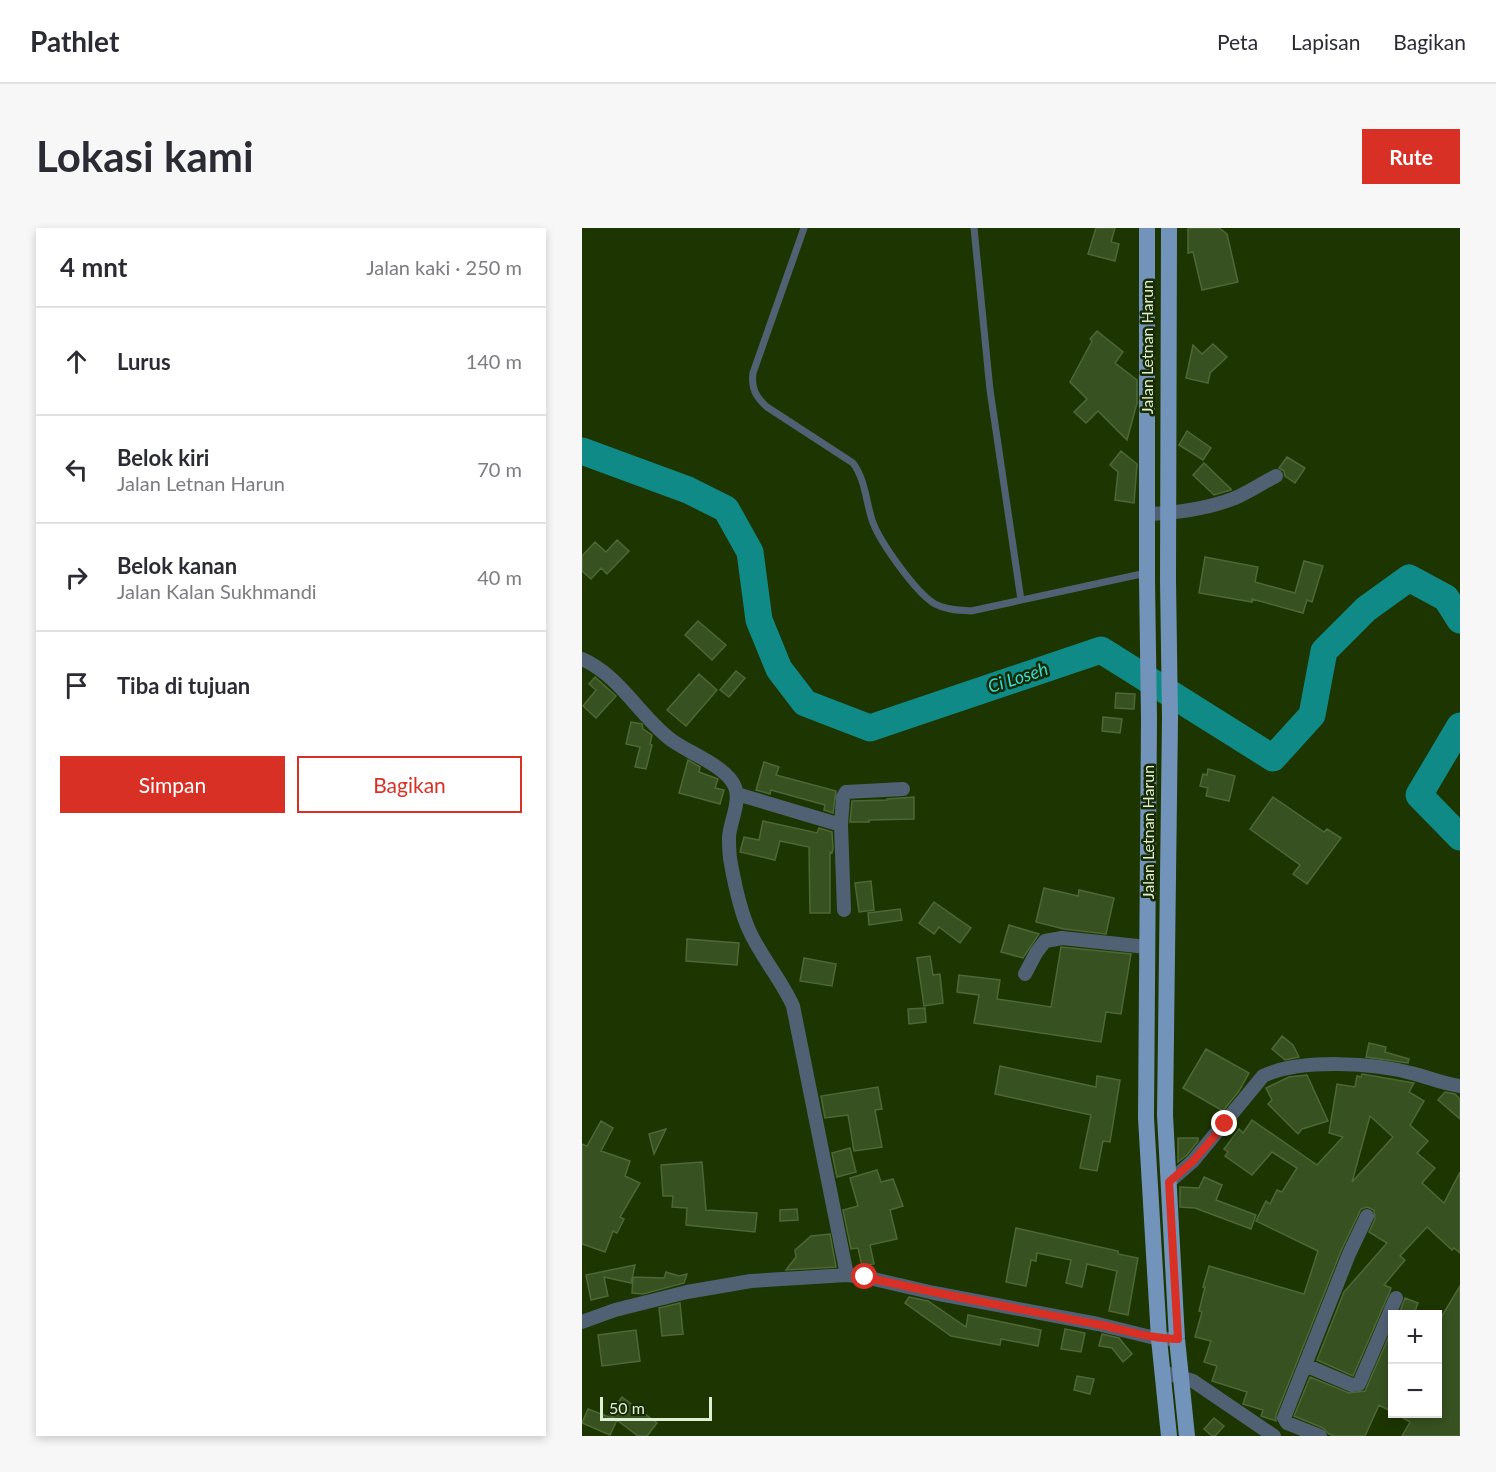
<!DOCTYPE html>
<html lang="id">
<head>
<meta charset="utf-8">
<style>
  body { margin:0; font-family:Lato,sans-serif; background:#f7f7f7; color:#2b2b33 }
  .controls { position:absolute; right:18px; bottom:18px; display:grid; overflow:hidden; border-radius:0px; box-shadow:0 3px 9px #0003 }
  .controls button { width:54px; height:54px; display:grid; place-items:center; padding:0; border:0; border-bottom:2px solid #e1e1e2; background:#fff; color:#2b2b33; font:30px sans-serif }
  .scale { position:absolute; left:18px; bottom:15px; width:112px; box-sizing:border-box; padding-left:6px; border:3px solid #dfefd3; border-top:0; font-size:16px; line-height:21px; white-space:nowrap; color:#dfefd3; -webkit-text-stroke:4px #172a04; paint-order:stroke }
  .stop { position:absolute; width:18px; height:18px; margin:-14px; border:4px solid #d93025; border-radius:50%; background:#fff }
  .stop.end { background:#d93025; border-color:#fff; box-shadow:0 2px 6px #0008 }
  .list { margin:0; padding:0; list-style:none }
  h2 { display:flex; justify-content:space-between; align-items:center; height:78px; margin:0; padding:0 24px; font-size:26px }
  h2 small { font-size:20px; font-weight:400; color:#7c7c81 }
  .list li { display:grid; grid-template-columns:39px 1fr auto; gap:18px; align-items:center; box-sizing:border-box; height:108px; padding:0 24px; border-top:2px solid #e1e1e2 }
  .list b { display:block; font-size:22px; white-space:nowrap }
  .list p { margin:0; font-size:20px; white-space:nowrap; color:#7c7c81 }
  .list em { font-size:20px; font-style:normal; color:#7c7c81 }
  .actions { display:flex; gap:12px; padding:18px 24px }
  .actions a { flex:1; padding:14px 0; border:2px solid #d93025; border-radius:0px; text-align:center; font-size:21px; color:#d93025 }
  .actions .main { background:#d93025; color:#fff }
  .icon { flex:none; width:33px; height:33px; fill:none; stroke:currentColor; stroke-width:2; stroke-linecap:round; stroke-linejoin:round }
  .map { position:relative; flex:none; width:878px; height:1208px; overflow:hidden; border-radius:0px }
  header { display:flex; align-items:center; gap:36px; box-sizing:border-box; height:84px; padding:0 30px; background:#fff; border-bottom:2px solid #e1e1e2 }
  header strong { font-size:28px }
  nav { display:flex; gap:33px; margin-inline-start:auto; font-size:21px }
  .intro { display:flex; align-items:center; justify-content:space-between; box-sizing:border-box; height:144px; padding:0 36px }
  h1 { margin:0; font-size:42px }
  .button { padding:15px 27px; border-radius:0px; background:#d93025; color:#fff; font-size:21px; font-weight:700 }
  main { display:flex; gap:36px; padding:0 36px }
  aside { flex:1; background:#fff; border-radius:0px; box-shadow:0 3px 9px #0003 }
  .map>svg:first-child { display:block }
</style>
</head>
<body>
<header>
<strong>Pathlet</strong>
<nav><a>Peta</a><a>Lapisan</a><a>Bagikan</a></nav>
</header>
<div class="intro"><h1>Lokasi kami</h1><a class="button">Rute</a></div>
<main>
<aside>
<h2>4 mnt<small>Jalan kaki · 250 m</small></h2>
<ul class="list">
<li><svg class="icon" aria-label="ahead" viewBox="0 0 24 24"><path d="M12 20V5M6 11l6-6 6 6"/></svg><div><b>Lurus</b></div><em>140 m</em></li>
<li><svg class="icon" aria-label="left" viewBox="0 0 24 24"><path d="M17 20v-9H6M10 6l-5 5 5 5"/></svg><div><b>Belok kiri</b><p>Jalan Letnan Harun</p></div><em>70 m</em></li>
<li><svg class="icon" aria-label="right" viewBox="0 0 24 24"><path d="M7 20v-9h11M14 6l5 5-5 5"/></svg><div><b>Belok kanan</b><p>Jalan Kalan Sukhmandi</p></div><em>40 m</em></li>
<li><svg class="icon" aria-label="arrive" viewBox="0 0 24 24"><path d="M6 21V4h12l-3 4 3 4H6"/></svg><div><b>Tiba di tujuan</b></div></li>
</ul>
<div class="actions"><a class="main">Simpan</a><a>Bagikan</a></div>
</aside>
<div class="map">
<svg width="878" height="1208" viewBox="0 0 878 1208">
  <rect width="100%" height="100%" fill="#1d3501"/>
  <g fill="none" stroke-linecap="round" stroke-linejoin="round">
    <path stroke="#0f8a87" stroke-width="27" d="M 0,223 L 106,262 L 144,281 L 168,324 L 177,392 L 197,441 L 223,475 L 288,500 L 519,422 L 691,530 L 730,487 L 742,423 L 784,381 L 827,350 L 864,370 L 878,392
      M 878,498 L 837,567 L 878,609"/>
  </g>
  <path fill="#375120" stroke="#4d6836" stroke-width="1.5" fill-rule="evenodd" d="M 514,0 L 533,0 L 529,14 L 537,16 L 533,33 L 506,26 Z
    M 606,0 L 637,0 L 645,6 L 656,54 L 620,62 L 611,24 L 606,25 Z
    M 515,103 L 541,124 L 533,135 L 555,152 L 555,175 L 545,212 L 516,183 L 504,195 L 492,184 L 505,171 L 488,154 L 510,113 L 508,111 Z
    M 631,116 L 645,129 L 628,145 L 626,155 L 604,150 L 611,117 L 620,126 Z
    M 605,203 L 629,220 L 621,232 L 597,217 Z
    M 539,223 L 555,236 L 552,275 L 533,272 L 536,244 L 528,237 Z
    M 705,229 L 723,240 L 713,255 L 703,248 L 702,243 L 697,240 Z
    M 622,235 L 649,261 L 649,262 L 632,267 L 611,247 Z
    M 35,312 L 47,323 L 25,346 L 19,340 L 9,351 L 0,343 L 0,328 L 13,314 L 24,324 Z
    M 623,329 L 676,339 L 673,354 L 713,365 L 722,333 L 741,338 L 730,374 L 725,372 L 721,385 L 670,371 L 670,374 L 617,365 Z
    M 116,393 L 144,417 L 130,432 L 103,407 Z
    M 154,443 L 163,450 L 147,469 L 138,462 Z
    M 117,446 L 135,462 L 104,498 L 85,482 Z
    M 13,449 L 34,468 L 14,490 L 1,478 L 14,462 L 7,456 Z
    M 534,465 L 553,466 L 552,481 L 533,480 Z
    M 521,489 L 540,491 L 538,505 L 520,503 Z
    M 49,494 L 60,496 L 61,501 L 70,507 L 68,516 L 70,517 L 64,541 L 53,539 L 58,519 L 44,516 Z
    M 106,532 L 118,539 L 117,544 L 136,551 L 133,560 L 142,562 L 138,576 L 97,565 Z
    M 182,534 L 197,539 L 194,547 L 254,563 L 251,585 L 242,582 L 243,577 L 189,562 L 188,566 L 174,562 Z
    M 626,541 L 653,548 L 647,573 L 624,568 L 626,560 L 618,558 L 621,546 L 625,547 Z
    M 332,569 L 332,591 L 287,592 L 287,594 L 268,594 L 270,573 L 305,572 L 305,571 Z
    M 691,569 L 742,604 L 745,601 L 759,610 L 725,656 L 711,646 L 718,637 L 668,601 Z
    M 181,593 L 235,605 L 237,600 L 250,604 L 251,621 L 250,625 L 248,624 L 248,685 L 228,685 L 227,619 L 198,613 L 193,632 L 158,624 L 162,609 L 177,612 Z
    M 289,653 L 292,682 L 277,684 L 273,655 Z
    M 462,660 L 496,668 L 497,662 L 532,670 L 524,706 L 482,701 L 454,694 Z
    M 352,674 L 389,700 L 378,715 L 357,699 L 352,706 L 337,695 Z
    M 318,681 L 320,692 L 287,697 L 286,685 Z
    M 427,697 L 457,706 L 441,730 L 419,724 Z
    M 105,711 L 157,715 L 155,737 L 104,733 Z
    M 479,719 L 549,726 L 539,786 L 524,784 L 519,814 L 392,795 L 397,767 L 375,764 L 377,747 L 418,752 L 415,771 L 469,779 Z
    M 348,728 L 351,747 L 358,746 L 361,775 L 342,778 L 335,730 Z
    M 222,730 L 254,736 L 250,758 L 218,753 Z
    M 343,780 L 344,794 L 327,796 L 326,781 Z
    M 700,808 L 711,817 L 717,829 L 703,832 L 690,821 Z
    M 787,815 L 804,819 L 803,824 L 827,831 L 826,835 L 784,829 Z
    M 624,821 L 667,845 L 657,863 L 641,883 L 601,860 Z
    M 418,838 L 514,859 L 515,848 L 538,852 L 528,914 L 521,913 L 515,943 L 498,940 L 509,887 L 413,866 Z
    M 780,846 L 832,855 L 827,864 L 842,873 L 828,897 L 846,913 L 835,925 L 853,940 L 840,955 L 862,975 L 878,944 L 878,1025 L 872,1020 L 870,1022 L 845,999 L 818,1028 L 823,1032 L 802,1057 L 809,1060 L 808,1063 L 771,1148 L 735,1132 L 762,1064 L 805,1015 L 787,1004 L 793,991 L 792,982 L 785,979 L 779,981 L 759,1023 L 694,1187 L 694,1193 L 679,1188 L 681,1182 L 661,1176 L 665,1164 L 630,1153 L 635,1138 L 622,1134 L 629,1113 L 613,1109 L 620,1084 L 617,1083 L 623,1059 L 621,1059 L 627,1038 L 722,1066 L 736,1023 L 674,993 L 684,973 L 688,976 L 695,962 L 700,964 L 715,940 L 690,924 L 670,947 L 643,928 L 646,924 L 642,921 L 657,901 L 661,905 L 670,892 L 735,937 L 761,909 L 747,905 L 755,856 L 773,859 L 775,848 L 779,849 ZM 788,888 L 811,909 L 770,954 Z
    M 725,847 L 746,893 L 720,901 L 716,906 L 686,876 L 690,872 L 684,860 L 707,849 Z
    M 296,859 L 300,881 L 293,882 L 300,919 L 272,923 L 266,887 L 243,890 L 239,868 Z
    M 863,864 L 873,866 L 878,871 L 878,891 L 856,872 Z
    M 19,893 L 31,900 L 19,923 L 48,933 L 43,948 L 58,955 L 38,989 L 42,991 L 35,1005 L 31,1003 L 23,1024 L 0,1016 L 0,916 L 5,918 Z
    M 84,901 L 72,926 L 67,906 Z
    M 596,910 L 616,910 L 616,913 L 605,927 L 596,934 Z
    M 268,920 L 274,944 L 255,949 L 250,925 Z
    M 120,934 L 124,982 L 175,985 L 173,1004 L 104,997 L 105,980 L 90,979 L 91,968 L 81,968 L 79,937 Z
    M 295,942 L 299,954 L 311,951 L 321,978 L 308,982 L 315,1011 L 288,1017 L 292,1036 L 280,1038 L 276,1020 L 269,1021 L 261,982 L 276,978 L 268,950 Z
    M 622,949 L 640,957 L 634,972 L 674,987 L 669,1001 L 613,980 L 598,979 L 598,959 L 617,960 Z
    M 215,981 L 216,992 L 198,993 L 198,982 Z
    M 434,1000 L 536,1023 L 536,1026 L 556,1030 L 546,1087 L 527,1083 L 535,1043 L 505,1036 L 500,1059 L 484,1055 L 489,1032 L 455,1025 L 454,1033 L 449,1032 L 444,1058 L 424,1054 Z
    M 248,1006 L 254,1039 L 204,1042 L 214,1029 L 213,1022 L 229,1008 Z
    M 53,1037 L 49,1055 L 22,1049 L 26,1068 L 9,1072 L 4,1047 Z
    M 84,1044 L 97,1048 L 105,1046 L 102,1055 L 61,1066 L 50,1065 L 51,1049 L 82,1050 Z
    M 878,1058 L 878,1208 L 820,1208 L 828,1194 L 813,1185 L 855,1185 L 855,1096 Z
    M 327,1069 L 346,1073 L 384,1099 L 386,1087 L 459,1102 L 456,1118 L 419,1111 L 418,1117 L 369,1108 L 323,1075 Z
    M 823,1070 L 836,1075 L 832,1086 L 817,1086 Z
    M 98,1075 L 101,1106 L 80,1108 L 77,1080 Z
    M 483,1101 L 503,1105 L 499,1124 L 479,1121 Z
    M 810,1101 L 810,1184 L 797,1177 L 783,1208 L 752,1208 L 747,1206 L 741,1200 L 712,1188 L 728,1149 L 767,1165 L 783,1163 Z
    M 54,1102 L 58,1133 L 20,1138 L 16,1107 Z
    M 520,1106 L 537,1110 L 550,1126 L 541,1134 L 530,1120 L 517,1118 Z
    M 495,1148 L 512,1151 L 508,1166 L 492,1162 Z
    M 40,1169 L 75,1195 L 65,1208 L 56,1208 L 27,1186 Z
    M 6,1181 L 35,1192 L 28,1207 L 0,1195 Z
    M 632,1190 L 642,1198 L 633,1208 L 630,1208 L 622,1201 Z"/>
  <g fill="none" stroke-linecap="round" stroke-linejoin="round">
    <path stroke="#516174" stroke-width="7" d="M 222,0 L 171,145 C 169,161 174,169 185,179 L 271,235 C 283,251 284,273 290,292 C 297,313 334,365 353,376 C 364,382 377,382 389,383 L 564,345
      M 392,0 L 408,162 L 439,372"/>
    <path stroke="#516174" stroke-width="14" d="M 565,286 C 594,285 625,281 653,270 C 667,264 680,255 694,248
      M 0,431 C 37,447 57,487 88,511 C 106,525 145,538 153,559 C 159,573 148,594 147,609 C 147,618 147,627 149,636 C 153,658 158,682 167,702 C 179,729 199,751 211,778 L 265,1047
      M 155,566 L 259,597 L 262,682
      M 259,597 L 261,569 L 264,564 L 321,561
      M 443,746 L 454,725 L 463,713 L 480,710 L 565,719
      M 587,954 L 611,933 L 681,848 C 719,830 794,835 833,846 C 848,850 862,856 878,858
      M 0,1094 L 33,1082 L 105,1064 L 169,1053 L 265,1047 L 283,1049 L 352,1065 L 516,1096 L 577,1111 L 586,1111
      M 723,1137 L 770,1157 L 777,1156 L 814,1070
      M 581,1144 L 611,1153 L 692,1208
      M 738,1208 L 705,1195 L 702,1190 L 767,1026 L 785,988"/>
    <path stroke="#7294ba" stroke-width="16" d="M 565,0 L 565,352 L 567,491 L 564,890 L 577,1111 L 587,1208
      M 587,0 L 586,352 L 588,490 L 583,887 L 595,1111 L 605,1208"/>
  </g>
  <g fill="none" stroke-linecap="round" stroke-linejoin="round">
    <path stroke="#d93025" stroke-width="8" d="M 283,1049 C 360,1067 437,1081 514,1096 C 542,1101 567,1111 596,1111 L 587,954 L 611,933 L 643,896"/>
  </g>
  <g text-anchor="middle" stroke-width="5" stroke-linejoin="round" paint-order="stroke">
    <g font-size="16" fill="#dfefd3" stroke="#172a04">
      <text transform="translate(565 119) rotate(-90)" y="6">Jalan Letnan Harun</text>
      <text transform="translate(566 604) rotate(-90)" y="6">Jalan Letnan Harun</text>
    </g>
    <g font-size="18" font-style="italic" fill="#3bd8d4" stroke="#172a04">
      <text transform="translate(436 450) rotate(-18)" y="6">Ci Loseh</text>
    </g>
  </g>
</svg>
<div class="controls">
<button>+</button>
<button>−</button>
</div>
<div class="scale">50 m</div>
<div class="stop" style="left:283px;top:1049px"></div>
<div class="stop end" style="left:643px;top:896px"></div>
</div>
</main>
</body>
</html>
